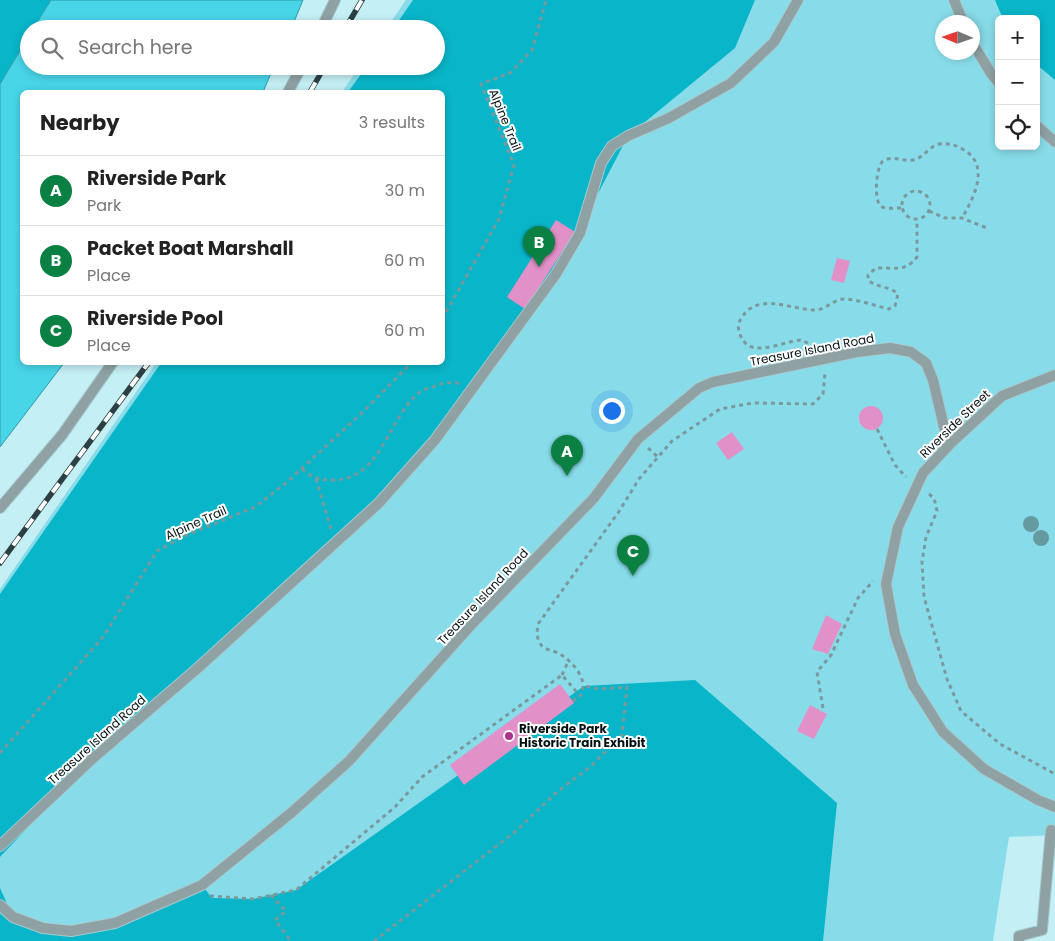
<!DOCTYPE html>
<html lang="en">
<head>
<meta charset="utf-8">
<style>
  body { margin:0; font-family:Poppins,sans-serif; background:#f2f2f2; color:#222 }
  .controls { position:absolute; right:15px; top:15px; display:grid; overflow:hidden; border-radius:8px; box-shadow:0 2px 8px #0003 }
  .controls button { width:45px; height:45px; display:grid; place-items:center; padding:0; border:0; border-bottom:1px solid #e0e0e0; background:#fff; color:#222; font:25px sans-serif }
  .compass { position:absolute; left:935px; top:15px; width:45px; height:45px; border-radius:50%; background:#fff; box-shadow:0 2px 8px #0003; rotate:272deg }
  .you { position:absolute; left:611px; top:410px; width:18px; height:18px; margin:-12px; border:4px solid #fff; border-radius:50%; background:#1a73e8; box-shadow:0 0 0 8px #1a73e833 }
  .badge { display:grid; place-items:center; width:32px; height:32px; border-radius:50%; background:#0b8043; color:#fff; font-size:16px; font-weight:700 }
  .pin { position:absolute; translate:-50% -41px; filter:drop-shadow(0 1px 2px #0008) }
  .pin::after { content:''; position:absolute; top:26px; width:18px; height:15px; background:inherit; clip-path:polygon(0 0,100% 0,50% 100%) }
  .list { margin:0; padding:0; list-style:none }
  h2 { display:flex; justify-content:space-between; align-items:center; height:65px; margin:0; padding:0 20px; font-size:21px }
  h2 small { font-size:16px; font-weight:400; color:#767676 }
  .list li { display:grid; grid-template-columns:32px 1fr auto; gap:15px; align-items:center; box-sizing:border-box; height:70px; padding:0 20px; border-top:1px solid #e0e0e0 }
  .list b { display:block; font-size:19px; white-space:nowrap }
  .list p { margin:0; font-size:16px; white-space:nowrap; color:#767676 }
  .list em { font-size:16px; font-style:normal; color:#767676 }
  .icon { flex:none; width:28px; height:28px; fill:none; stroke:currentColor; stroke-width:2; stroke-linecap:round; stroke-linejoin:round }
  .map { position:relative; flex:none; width:1055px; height:941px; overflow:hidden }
  .search { position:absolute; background:#fff; box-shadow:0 2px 8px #0003; left:20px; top:20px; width:425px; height:55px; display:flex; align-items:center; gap:12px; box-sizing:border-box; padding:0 18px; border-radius:28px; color:#767676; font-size:19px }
  .panel { position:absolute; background:#fff; box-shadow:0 2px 8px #0003; left:20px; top:90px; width:425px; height:275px; border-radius:8px }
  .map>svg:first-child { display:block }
</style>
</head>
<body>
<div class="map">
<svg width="1055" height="941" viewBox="0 0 1055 941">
  <rect width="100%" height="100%" fill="#c4eff5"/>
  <path fill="#88dce9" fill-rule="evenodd" d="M 406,0 L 1055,0 L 1055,835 L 1009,837 L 993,941 L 0,941 L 0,589 L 156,363 L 442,362 L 442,92 L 342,92 L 360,66 L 436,66 L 436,29 L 386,29 ZM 999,19 L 1036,19 L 1036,146 L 999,146 ZM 942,22 L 972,22 L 972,52 L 942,52 Z"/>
  <path fill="#09b5c8" d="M 0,0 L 51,0 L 33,29 L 29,29 L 29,36 L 0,84 Z
    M 413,0 L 755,0 L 735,48 L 628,136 L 556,274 L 379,503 L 91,760 L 0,857 L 0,594 L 161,363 L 442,362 L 442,92 L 348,92 L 367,66 L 436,66 L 436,29 L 393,29 Z
    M 995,0 L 1055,0 L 1055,80 L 1036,64 L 1036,19 L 1003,19 Z
    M 695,680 L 837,803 L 823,941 L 0,941 L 0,888 L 13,917 L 71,931 L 115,923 L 202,885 L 212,898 L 253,899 L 296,890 L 584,686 Z"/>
  <path fill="#48d5e8" stroke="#339aa8" d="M 51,0 L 303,0 L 291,29 L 33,29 Z
    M 29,36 L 29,66 L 274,66 L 263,92 L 22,92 L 22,362 L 64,363 L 0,447 L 0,84 Z"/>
  <path fill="#e290c8" d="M 556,220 L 575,232 L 525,309 L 507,297 Z
    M 837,258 L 850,261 L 844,283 L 831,280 Z
    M859 418a12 12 0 1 1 24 0a12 12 0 1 1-24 0Z
    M 732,432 L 744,449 L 728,460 L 716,443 Z
    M 826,615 L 842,624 L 828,654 L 812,649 Z
    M 560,684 L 574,703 L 464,785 L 450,765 Z
    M 810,705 L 827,714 L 814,739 L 797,731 Z"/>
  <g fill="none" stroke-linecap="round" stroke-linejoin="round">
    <defs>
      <path id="lane" d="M 954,0 L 963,22
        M 321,29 L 335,0
        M 972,42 L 990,72 L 999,83
        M 288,92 L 302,66
        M 1036,125 L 1055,142
        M 1055,375 L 1002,396 L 951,443 L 923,473 L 898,527 L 886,584 L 895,634 L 913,685 L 943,732 L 984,769 L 1038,800 L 1055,807
        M 0,508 L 62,435 L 113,362
        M 0,846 L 91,760 L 198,668 L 379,503 L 435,440 L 556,274 L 580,233 L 601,163 L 612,146 L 628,136 L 669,118 L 731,83 L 774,42 L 798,0
        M 0,905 L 13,917 L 43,928 L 71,931 L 115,923 L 202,885 L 291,813 L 349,761 L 473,623 L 594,498 L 638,439 L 699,388 L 713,382 L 857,352 L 890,348 L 911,352 L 926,363 L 933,380 L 944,427 L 951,443
        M 1019,941 L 1019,936 L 1042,930 L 1051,830"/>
    </defs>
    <use href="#lane" stroke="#a5cbd1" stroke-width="12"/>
    <path stroke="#79999d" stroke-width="3" stroke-dasharray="4 4" stroke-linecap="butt" d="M902 205a14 14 0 1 1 28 0a14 14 0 1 1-28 0Z
      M 901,208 C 896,208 887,209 882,207 C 873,203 876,166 883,161 C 893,155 903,162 913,160 C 924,158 928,147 939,144 C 949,143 956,145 964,150 C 991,166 973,199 962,218
      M 929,211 L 945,218 L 962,218 L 987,228
      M 442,319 L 499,219 L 514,165 L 481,84 L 510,73 L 532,50 L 546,0
      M 815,347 L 802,340 C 779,341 743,365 738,325 C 752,289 788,309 814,310 C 826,310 833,300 843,299 C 858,299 875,306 889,309 L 895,306 L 898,294 C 890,286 877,288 868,280 L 868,275 L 876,268 C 893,267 905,273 917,257 L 917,220
      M 877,429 L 895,465 L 906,477
      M 648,448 L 659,458
      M 302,469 C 312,478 319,480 333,480 C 381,481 389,415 420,392 C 424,389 430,388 435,386 C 442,383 452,381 461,384
      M 316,479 L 331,529
      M 929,494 L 934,498 L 937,511 L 926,537 L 922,562 L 924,597 L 947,679 L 961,711 L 1000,744 L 1055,774
      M 562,675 L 568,662
      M 573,701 L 580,696
      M 823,708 L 817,672 L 831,655 L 858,598 L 873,581
      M 0,753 L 103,637 L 157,551 L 187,535 L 255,507 L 287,482 L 363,412 L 412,362
      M 271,895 L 286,911 L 275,920 L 291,941
      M 210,896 L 253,899 L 296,890 L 395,807 L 422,777 L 562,675 L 580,696 C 590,681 573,662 560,654 C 555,651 546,650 542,646 C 536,639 537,632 538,624 L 618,513 L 639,479 L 672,441 L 720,409 L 753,403 L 813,404 L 823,394 L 825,373
      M 374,941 L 516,831 L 557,792 L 591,766 L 622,735 L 627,687 L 599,689 L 584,686"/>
    <use href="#lane" stroke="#8fa1a3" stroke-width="10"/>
    <defs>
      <path id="rail" d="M 345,29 L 362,0
        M 310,92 L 325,66
        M 0,563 L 149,362"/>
    </defs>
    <use href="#rail" stroke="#2c4043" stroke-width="5.5"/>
    <use href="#rail" stroke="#fff" stroke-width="4" stroke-dasharray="11" stroke-linecap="butt"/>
  </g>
  <g fill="#669aa1">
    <circle cx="1031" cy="524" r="8"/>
    <circle cx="1041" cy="538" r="8"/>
  </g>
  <circle fill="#a9338b" stroke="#fff" stroke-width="2" cx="509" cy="736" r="5"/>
  <g text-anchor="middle" stroke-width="4" stroke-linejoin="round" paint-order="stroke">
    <g font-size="12" fill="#031113" stroke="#fff">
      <text transform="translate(505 120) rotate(68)" y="4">Alpine Trail</text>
      <text transform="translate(812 350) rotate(-11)" y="4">Treasure Island Road</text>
      <text transform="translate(955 424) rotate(-44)" y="4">Riverside Street</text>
      <text transform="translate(196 523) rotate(-24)" y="4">Alpine Trail</text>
      <text transform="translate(483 597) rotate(-47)" y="4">Treasure Island Road</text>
      <text transform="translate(97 740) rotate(-42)" y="4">Treasure Island Road</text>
    </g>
    <g font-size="12" font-weight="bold" fill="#031113" stroke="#fff" text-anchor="start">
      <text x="519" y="733">Riverside Park<tspan x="519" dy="14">Historic Train Exhibit</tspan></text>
    </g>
  </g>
</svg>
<div class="controls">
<button>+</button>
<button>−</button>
<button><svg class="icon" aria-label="locate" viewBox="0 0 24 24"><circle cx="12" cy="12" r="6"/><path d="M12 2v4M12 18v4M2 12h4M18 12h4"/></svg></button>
</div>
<svg class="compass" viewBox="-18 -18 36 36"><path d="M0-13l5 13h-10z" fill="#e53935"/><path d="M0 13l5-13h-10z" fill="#767676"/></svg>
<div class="you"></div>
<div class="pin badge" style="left:567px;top:476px">A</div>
<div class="pin badge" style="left:539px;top:267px">B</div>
<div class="pin badge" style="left:633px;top:576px">C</div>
<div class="search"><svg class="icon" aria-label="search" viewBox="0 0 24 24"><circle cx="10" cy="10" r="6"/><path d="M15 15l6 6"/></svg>Search here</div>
<section class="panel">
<h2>Nearby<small>3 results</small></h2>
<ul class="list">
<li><span class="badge">A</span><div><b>Riverside Park</b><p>Park</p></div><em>30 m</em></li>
<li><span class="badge">B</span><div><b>Packet Boat Marshall</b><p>Place</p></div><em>60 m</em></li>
<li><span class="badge">C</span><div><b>Riverside Pool</b><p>Place</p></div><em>60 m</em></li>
</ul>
</section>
</div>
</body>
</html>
